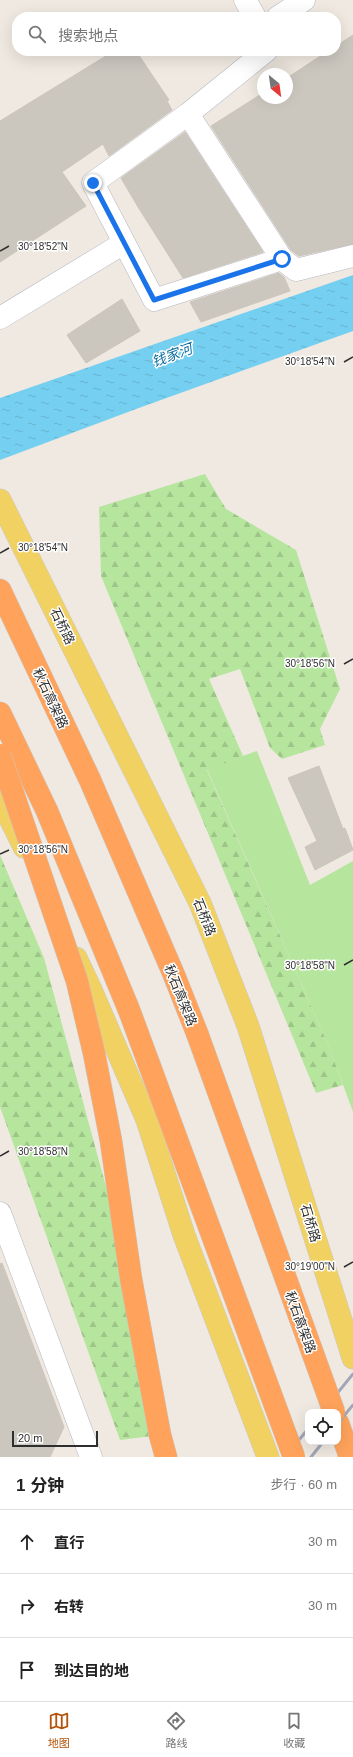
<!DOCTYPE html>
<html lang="zh">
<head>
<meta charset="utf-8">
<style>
  body { margin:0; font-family:Arial,"Noto Sans SC",sans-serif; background:#f2f2f2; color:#222 }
  .controls { position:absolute; right:12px; bottom:12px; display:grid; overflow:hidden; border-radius:8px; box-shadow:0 4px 16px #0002 }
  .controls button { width:36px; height:36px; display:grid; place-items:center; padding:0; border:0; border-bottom:1px solid #e0e0e0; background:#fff; color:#222; font:20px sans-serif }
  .compass { position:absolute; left:257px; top:68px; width:36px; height:36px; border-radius:50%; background:#fff; box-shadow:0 4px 16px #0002; rotate:151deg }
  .scale { position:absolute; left:12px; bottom:10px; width:86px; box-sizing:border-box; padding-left:4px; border:2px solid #2e2e2e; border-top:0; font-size:11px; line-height:14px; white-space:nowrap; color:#2e2e2e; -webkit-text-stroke:3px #fff; paint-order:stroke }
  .stop { position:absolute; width:12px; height:12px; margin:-9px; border:3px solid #1a73e8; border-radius:50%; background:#fff }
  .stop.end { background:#1a73e8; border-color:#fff; box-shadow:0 1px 4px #0008 }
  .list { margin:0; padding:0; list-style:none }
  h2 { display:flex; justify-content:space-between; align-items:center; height:52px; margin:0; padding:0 16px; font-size:17px }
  h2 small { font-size:13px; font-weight:400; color:#767676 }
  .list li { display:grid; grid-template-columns:26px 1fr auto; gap:12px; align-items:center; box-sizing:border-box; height:64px; padding:0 16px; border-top:1px solid #e0e0e0 }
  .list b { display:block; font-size:15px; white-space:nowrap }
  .list em { font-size:13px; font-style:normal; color:#767676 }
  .icon { flex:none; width:22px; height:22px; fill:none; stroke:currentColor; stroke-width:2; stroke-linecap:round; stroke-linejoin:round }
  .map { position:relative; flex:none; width:353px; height:1457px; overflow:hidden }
  .search { position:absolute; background:#fff; box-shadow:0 4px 16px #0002; left:12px; right:12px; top:12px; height:44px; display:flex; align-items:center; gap:10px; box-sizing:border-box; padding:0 14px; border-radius:16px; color:#767676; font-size:15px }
  .sheet { height:244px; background:#fff }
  nav { display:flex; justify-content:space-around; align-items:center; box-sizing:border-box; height:56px; border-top:1px solid #e0e0e0; background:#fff; font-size:11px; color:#767676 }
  nav a { display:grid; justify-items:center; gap:2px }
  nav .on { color:#b45309 }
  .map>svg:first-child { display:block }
</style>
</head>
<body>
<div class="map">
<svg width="353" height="1457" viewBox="0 0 353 1457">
  <defs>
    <pattern id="forest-firs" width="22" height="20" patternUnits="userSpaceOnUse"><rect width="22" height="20" fill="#b6e59e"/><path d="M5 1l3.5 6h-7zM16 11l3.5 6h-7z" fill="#9dc588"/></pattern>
    <pattern id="water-ripples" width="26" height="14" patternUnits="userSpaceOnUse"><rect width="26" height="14" fill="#75cff0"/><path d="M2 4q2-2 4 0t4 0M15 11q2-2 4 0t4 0" fill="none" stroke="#66b2ce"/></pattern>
  </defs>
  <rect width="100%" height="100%" fill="#efe9e1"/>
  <path fill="#b6e59e" d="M 257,751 L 310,885 L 353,861 L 353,1112 L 330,1049 L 207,769 Z"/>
  <path fill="url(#forest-firs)" d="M 205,474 L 226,509 L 296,550 L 340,689 L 320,729 L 325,745 L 282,759 L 270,748 L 240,669 L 209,679 L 243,756 L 207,770 L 330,1049 L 343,1085 L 316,1093 L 101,576 L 99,507 Z
    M 0,855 L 44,958 L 131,1279 L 160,1435 L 120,1440 L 0,1107 Z"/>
  <path fill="url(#water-ripples)" d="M 353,275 L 353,331 L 136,409 L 0,460 L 0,398 Z"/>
  <path fill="#cbc7bf" stroke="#cbc5ba" d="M 353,35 L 353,244 L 299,256 L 291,250 L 211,126 L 263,93 L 263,98 L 287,98 L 287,78 L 328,51 L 336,51 L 336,46 Z
    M 114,51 L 136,51 L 169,100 L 167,101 L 172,110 L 109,156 L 103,144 L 62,172 L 86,206 L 0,262 L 0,121 Z
    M 185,132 L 263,252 L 183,278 L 138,207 L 121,178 Z
    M 279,273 L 284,277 L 290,291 L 201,322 L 190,302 Z
    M 122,299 L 140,331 L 86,363 L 67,335 Z
    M 319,766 L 343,829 L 345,828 L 353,850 L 315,870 L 305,847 L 317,841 L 288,778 Z
    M 2,1263 L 64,1427 L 50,1457 L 0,1457 L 0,1264 Z"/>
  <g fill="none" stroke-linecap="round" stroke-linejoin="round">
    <defs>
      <path id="minor" d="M 245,0 L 255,17
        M 278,17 L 304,0
        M 266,51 L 188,114 L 93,183 L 154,300 L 282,259
        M 188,114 L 282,259 L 296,270 L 353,256
        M 0,318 L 124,243
        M 0,1213 L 91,1457"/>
      <path id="major" d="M 0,500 L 200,903 L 248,1026 L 353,1358
        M 0,798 L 24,847
        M 76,958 L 92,992 L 147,1120 L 184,1235 L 268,1457"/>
      <path id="highway" d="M 0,590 L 90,780 L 174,975 L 197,1033
        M 0,713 L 47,811 L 129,1010 L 149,1064
        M 338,1423 L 350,1457
        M 160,1435 L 166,1457"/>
    </defs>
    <use href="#minor" stroke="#b4b7c1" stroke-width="23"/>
    <use href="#major" stroke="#c9c9c9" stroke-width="23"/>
    <use href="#highway" stroke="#c9c9c9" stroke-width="23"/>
    <use href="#minor" stroke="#fff" stroke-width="22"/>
    <use href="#major" stroke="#f2d163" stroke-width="22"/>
    <use href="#highway" stroke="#ffa35c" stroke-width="22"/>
    <path stroke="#a3a6b8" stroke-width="3" d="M 322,1412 L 353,1374
      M 338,1423 L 353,1405
      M 285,1457 L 308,1429
      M 311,1457 L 323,1442"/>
    <defs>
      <path id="highway-bridge" d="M 0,755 L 77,981 L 94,1053 L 111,1141 L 131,1279 L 160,1435
        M 197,1033 L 334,1412
        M 149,1064 L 294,1457"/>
    </defs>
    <use href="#highway-bridge" stroke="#c9c9c9" stroke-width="23" stroke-linecap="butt"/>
    <use href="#highway-bridge" stroke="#ffa35c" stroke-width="22"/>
  </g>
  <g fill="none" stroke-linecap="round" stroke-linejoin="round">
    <path stroke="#1a73e8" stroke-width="5" d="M 93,183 L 154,300 L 282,259"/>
  </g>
  <path fill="none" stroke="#2e2e2e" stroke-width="1.5" d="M 0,251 L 9,246M 344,362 L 353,357M 0,553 L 9,548M 344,664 L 353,659M 0,854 L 9,850M 344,965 L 353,960M 0,1156 L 9,1151M 344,1267 L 353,1262"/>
  <g text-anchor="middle" stroke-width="3" stroke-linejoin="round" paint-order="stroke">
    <g font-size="13" fill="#2e2e2e" stroke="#fff">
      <text transform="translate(63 626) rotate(64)" y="5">石桥路</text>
      <text transform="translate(51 698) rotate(65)" y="5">秋石高架路</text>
      <text transform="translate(205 917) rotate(68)" y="5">石桥路</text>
      <text transform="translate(181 995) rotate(68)" y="5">秋石高架路</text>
      <text transform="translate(311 1223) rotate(73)" y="5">石桥路</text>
      <text transform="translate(301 1322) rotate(70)" y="5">秋石高架路</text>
    </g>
    <g font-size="14" font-style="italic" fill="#0d6fa3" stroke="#fff">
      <text transform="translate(172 355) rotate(-20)" y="5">钱家河</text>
    </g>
  </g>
  <g font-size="10" text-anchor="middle" fill="#2e2e2e" stroke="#fff" stroke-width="3" stroke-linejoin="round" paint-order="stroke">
    <text x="43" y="250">30°18'52"N</text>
    <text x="310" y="365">30°18'54"N</text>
    <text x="43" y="551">30°18'54"N</text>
    <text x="310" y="667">30°18'56"N</text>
    <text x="43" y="853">30°18'56"N</text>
    <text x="310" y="969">30°18'58"N</text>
    <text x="43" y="1155">30°18'58"N</text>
    <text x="310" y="1270">30°19'00"N</text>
  </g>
</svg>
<div class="controls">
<button><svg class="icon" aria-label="locate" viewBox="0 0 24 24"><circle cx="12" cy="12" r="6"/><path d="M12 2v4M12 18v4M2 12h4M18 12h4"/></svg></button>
</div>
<svg class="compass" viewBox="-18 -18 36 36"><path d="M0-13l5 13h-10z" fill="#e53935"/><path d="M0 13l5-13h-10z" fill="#767676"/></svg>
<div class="scale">20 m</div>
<div class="stop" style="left:282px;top:259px"></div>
<div class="stop end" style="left:93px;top:183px"></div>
<div class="search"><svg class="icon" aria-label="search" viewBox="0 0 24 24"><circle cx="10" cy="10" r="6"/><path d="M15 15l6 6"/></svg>搜索地点</div>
</div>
<section class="sheet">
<h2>1 分钟<small>步行 · 60 m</small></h2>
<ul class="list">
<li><svg class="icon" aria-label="ahead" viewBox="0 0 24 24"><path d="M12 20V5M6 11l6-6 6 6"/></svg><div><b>直行</b></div><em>30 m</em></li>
<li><svg class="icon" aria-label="right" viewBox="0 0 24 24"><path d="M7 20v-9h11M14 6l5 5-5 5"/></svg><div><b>右转</b></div><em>30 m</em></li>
<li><svg class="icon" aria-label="arrive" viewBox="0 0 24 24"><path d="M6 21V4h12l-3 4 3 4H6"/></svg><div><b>到达目的地</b></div></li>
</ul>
</section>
<nav>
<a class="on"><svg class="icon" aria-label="map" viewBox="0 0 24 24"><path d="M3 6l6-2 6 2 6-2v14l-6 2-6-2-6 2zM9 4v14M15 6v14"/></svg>地图</a>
<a><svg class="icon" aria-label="directions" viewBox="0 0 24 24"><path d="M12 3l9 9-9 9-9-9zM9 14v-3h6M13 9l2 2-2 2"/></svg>路线</a>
<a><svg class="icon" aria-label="saved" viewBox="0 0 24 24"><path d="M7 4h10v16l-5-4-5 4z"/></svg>收藏</a>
</nav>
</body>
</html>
